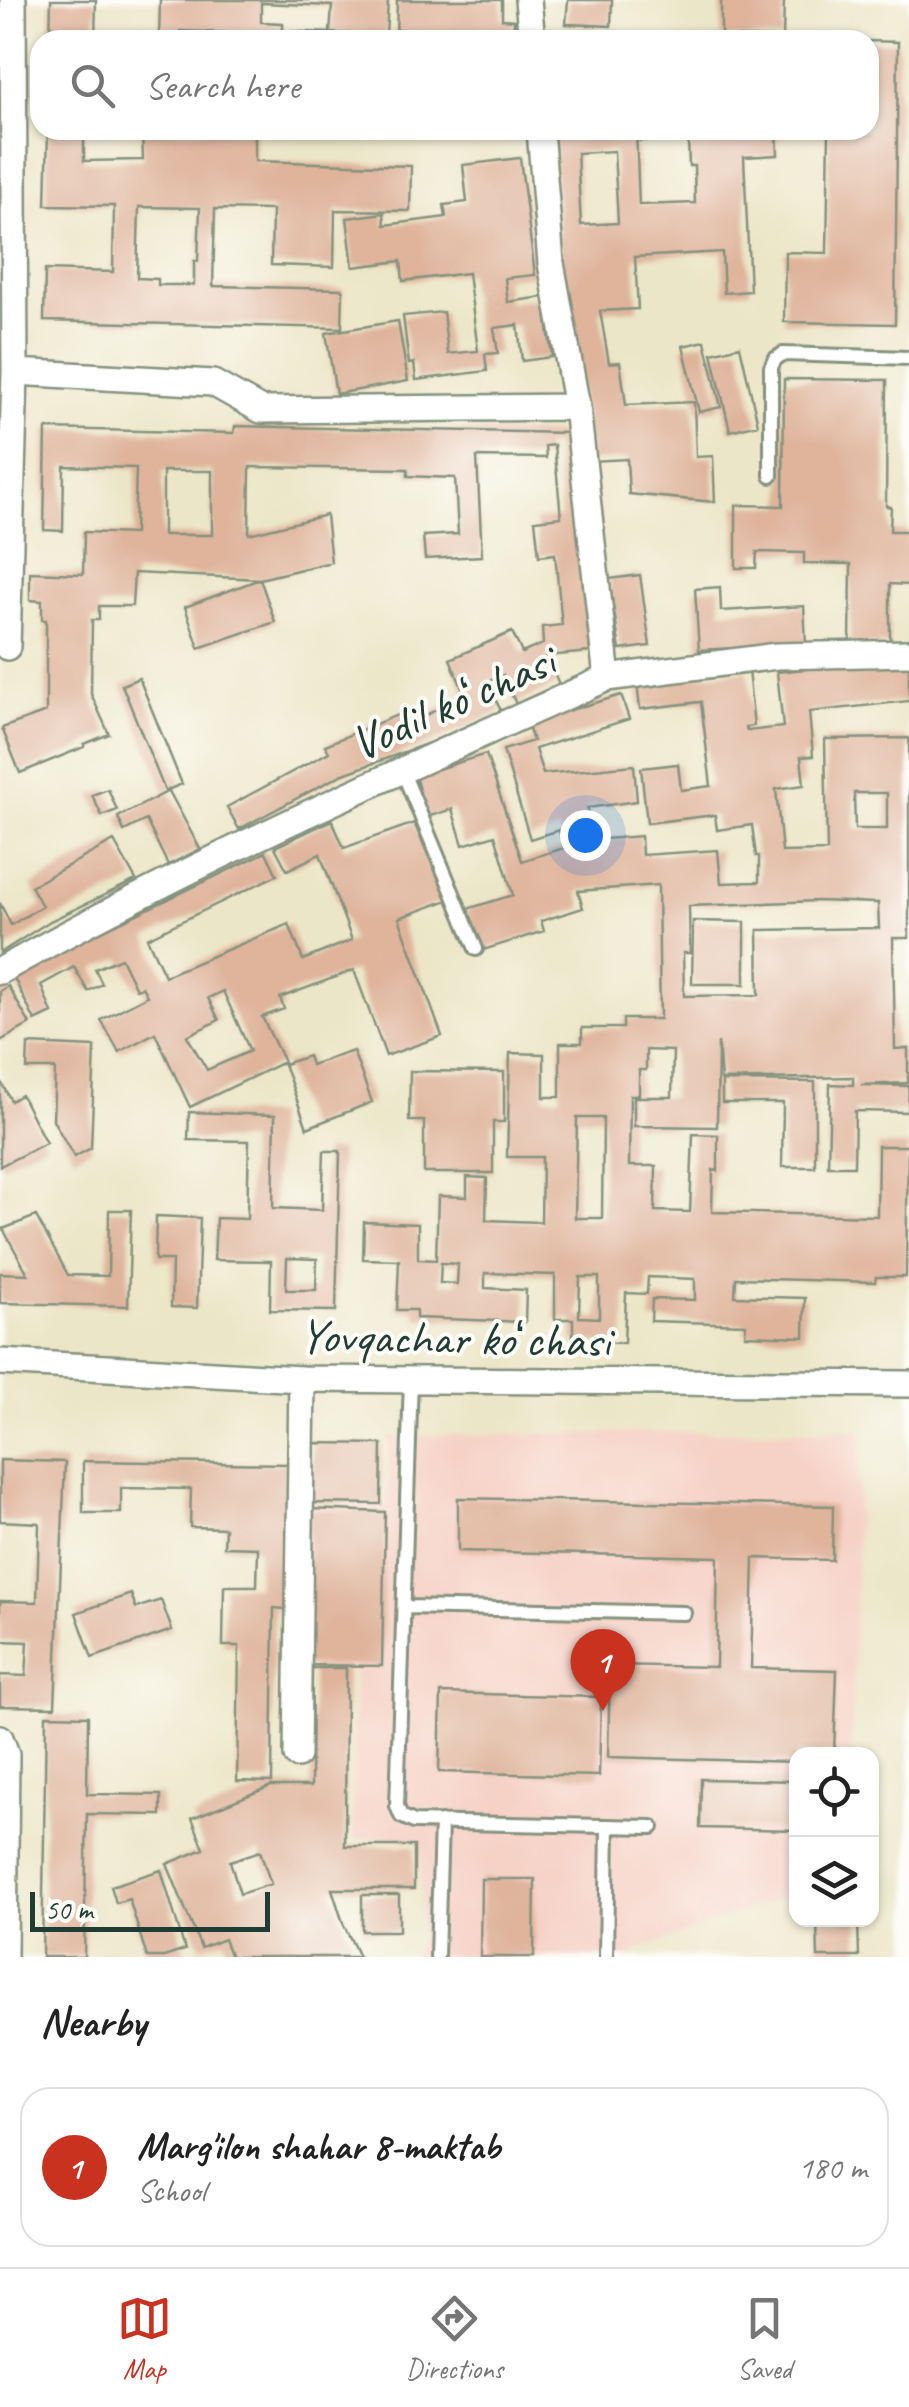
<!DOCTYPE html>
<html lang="en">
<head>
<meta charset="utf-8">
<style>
  body { margin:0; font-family:Caveat,sans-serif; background:#f6f6f6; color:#222 }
  .controls { position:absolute; right:30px; bottom:30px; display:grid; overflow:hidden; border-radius:20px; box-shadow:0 2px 8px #0004 }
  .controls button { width:90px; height:90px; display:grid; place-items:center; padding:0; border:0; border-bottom:2px solid #e0e0e0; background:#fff; color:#222; font:50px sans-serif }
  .scale { position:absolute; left:30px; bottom:25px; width:240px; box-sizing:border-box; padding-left:10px; border:5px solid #1f3d34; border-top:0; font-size:28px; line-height:35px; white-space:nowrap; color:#1f3d34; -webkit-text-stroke:8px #fdfcf7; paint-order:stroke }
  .you { position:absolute; left:585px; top:835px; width:35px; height:35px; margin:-25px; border:8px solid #fff; border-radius:50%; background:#1a73e8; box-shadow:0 0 0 15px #1a73e833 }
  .badge { display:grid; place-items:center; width:65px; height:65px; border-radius:50%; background:#c8321e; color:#fff; font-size:32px; font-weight:700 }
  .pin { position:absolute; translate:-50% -82px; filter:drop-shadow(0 2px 5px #0008) }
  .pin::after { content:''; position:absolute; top:52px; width:35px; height:30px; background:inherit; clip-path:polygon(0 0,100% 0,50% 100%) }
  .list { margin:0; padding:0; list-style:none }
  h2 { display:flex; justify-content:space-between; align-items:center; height:130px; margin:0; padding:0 40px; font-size:42px }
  h2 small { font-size:32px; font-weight:400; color:#767676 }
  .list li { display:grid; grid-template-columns:65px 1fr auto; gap:30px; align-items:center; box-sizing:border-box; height:160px; margin:0 20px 20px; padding:0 20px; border:2px solid #e0e0e0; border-radius:30px }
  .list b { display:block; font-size:38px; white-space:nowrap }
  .list p { margin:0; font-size:32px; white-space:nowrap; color:#767676 }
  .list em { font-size:32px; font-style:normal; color:#767676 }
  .icon { flex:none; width:55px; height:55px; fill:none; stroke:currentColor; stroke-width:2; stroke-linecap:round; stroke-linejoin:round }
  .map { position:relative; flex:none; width:909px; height:1957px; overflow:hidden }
  .search { position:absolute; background:#fff; box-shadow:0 2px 8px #0004; left:30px; right:30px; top:30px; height:110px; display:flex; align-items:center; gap:25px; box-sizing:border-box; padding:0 35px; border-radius:30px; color:#767676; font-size:38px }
  .sheet { height:310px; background:#fff }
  nav { display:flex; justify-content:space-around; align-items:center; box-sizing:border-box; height:140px; border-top:2px solid #e0e0e0; background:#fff; font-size:28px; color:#767676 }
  nav a { display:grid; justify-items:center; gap:5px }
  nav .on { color:#c8321e }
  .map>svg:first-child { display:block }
</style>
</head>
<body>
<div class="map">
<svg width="909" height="1957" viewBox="0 0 909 1957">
  <rect width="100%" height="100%" fill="#fdfcf7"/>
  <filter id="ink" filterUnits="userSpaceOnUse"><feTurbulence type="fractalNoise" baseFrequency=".01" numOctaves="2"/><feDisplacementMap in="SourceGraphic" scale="20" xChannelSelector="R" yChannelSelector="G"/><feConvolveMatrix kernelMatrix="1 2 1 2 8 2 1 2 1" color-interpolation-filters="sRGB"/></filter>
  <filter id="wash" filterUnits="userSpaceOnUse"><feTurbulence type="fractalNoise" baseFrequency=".0048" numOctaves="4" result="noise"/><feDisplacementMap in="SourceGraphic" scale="40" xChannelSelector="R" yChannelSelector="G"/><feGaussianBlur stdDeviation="2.25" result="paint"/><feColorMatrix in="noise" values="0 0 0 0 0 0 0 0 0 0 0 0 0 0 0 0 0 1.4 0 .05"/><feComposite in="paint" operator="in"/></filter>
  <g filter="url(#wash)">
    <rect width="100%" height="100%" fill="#ece6c8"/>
    <path fill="#f6d1c6" d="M 860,1430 L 851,1754 L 796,1754 L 796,1892 L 631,1953 L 632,1957 L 410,1957 L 421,1938 L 420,1840 L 353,1839 L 354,1668 L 301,1666 L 304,1506 L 386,1505 L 389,1436 Z"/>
    <g id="blocks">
      <path fill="#dfb49b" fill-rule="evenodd" d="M 51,0 L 96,0 L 95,40 L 50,40 Z
        M 160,0 L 388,0 L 386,35 L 330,33 L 332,6 L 261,3 L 261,22 L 283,23 L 283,31 L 330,33 L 330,40 L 260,40 L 260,34 L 180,31 L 180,40 L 159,40 Z
        M 397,0 L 502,0 L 502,19 L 514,20 L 513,40 L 396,40 Z
        M 568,0 L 612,0 L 611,26 L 566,24 Z
        M 721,0 L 784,0 L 783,38 L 721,37 Z
        M 869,41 L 898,42 L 895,324 L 784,322 L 785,252 L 827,253 L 829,130 L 869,130 Z
        M 48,130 L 84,130 L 84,161 L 143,160 L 142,130 L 255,130 L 255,161 L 411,166 L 410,211 L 335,210 L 334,267 L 271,265 L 272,210 L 215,209 L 213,286 L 343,289 L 342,328 L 44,321 L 45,270 L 113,272 L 114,206 L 46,205 ZM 139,207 L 200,208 L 198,261 L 194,261 L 194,285 L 158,285 L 158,279 L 137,278 Z
        M 553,130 L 636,130 L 639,205 L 695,203 L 694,166 L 689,166 L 688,139 L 640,141 L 640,130 L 777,130 L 778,155 L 744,157 L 750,291 L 724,293 L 722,252 L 635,257 L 638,309 L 600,311 L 609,363 L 620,362 L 626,405 L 694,402 L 696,457 L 713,456 L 715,502 L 629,494 L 627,459 L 591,461 L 560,260 ZM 614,151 L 618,223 L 581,225 L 577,153 Z
        M 520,158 L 535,275 L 505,278 L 508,302 L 544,297 L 552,357 L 522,361 L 518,325 L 494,328 L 498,353 L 485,354 L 487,371 L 416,380 L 414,363 L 409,364 L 403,316 L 443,312 L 448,354 L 478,351 L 468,273 L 403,281 L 401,261 L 353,267 L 347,218 L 384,213 L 385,225 L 446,217 L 444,205 L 467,202 L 463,165 Z
        M 398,321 L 408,381 L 336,394 L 326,333 Z
        M 705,341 L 721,407 L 699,412 L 683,346 Z
        M 740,346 L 758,424 L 730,431 L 712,353 Z
        M 784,379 L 887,380 L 886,506 L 891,507 L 890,531 L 909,531 L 909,585 L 890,584 L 890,645 L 850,644 L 851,564 L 804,563 L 804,553 L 757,552 L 756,568 L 736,568 L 736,505 L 783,506 Z
        M 235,426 L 569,433 L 590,652 L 546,656 L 559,684 L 516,704 L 503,675 L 487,682 L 501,711 L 432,742 L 341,775 L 239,829 L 227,807 L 329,752 L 325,745 L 414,708 L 420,718 L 465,695 L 450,659 L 512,632 L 522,653 L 543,644 L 542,627 L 562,625 L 555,554 L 539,556 L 535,520 L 561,517 L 554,445 L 545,446 L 546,458 L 477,457 L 482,556 L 425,559 L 423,536 L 458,534 L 455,478 L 408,476 L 408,469 L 250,467 L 249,534 L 326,515 L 331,562 L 260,579 L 275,622 L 199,648 L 185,607 L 260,579 L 134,573 L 132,606 L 99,606 L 99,620 L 92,620 L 91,694 L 109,734 L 84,744 L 84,747 L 20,773 L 2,728 L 46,712 L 46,620 L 42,620 L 42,601 L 30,600 L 30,572 L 83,574 L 84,532 L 134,534 L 136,468 L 64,466 L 63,531 L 44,530 L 46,429 L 234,433 ZM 163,471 L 212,471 L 212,535 L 163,535 Z
        M 640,575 L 650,646 L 620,650 L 609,579 Z
        M 720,587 L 721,611 L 804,606 L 806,644 L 699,650 L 695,589 Z
        M 909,658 L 909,701 L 809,712 L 813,756 L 801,757 L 804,785 L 776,789 L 782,852 L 827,851 L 825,739 L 909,738 L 909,938 L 893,938 L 895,1049 L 908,1048 L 908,1083 L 861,1085 L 909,1086 L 908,1112 L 855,1111 L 854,1166 L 828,1166 L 830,1084 L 853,1085 L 853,1077 L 721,1080 L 718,1042 L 717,1127 L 634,1126 L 634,1097 L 672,1097 L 673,1051 L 646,1050 L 646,1070 L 639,1070 L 639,1095 L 630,1095 L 629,1166 L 656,1166 L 655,1211 L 690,1212 L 693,1134 L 718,1135 L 718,1171 L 713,1170 L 712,1212 L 877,1216 L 878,1146 L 908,1146 L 906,1277 L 876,1277 L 875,1282 L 736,1278 L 735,1296 L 805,1298 L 804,1337 L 745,1335 L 746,1324 L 651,1321 L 652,1299 L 695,1300 L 695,1279 L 648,1277 L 647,1294 L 626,1293 L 624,1343 L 573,1342 L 573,1319 L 555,1319 L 555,1275 L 485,1273 L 485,1288 L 526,1290 L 525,1322 L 416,1318 L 416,1310 L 397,1310 L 399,1260 L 363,1259 L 364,1222 L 418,1224 L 418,1259 L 436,1260 L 438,1196 L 467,1197 L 467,1177 L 487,1178 L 486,1220 L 541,1222 L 542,1157 L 507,1157 L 510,1053 L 544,1054 L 544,1097 L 560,1097 L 560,1043 L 582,1043 L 582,1028 L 623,1028 L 623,1019 L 660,1019 L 658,885 L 578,891 L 583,908 L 541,921 L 544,931 L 480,951 L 467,909 L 513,895 L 495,835 L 463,845 L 452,809 L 427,817 L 415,776 L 486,754 L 522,861 L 564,848 L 559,830 L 530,839 L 503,750 L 533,741 L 527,723 L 621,695 L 629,719 L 535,749 L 543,774 L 634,765 L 637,801 L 587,808 L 593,840 L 641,836 L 642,855 L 718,850 L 721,883 L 759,882 L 759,856 L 756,856 L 752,825 L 717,830 L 715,815 L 647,823 L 641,768 L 678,764 L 681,790 L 711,786 L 701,702 L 640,709 L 637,682 L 748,670 L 754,726 L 746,727 L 747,731 L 783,727 L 777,672 ZM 854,793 L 887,793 L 887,829 L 855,829 ZM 817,901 L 878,903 L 879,928 L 758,930 L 759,995 L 684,996 L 683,953 L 690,953 L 689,906 ZM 577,1118 L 603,1118 L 602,1218 L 575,1218 ZM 441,1263 L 458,1264 L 457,1284 L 440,1283 ZM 580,1277 L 599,1277 L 599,1318 L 579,1317 Z
        M 139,678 L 182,784 L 165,791 L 122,685 Z
        M 108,789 L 117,810 L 102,816 L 92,795 Z
        M 169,791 L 200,849 L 168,865 L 146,820 L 124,831 L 118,817 Z
        M 332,820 L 344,848 L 414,823 L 448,900 L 399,918 L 442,1036 L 386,1056 L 354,970 L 280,998 L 284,1009 L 262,1017 L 284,1062 L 190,1107 L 155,1033 L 119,1052 L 101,1020 L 147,996 L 142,987 L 136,989 L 121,958 L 95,969 L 102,984 L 88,991 L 74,967 L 41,985 L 52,1013 L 35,1021 L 12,974 L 266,852 L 277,875 L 147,938 L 165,976 L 289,924 L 303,960 L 352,940 L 320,854 L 287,870 L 275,847 ZM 223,991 L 250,1051 L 207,1070 L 187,1036 L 219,1020 L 208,998 Z
        M 114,841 L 136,880 L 50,921 L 0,953 L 0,903 L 11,925 L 42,906 L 31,886 Z
        M 693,921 L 745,922 L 745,984 L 692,984 Z
        M 8,986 L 30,1024 L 0,1041 L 0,991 Z
        M 28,1044 L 95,1047 L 91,1148 L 74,1157 L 53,1120 L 55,1069 L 27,1069 Z
        M 353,1051 L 372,1102 L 307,1128 L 284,1064 L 308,1056 L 311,1065 Z
        M 410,1071 L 504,1072 L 504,1122 L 493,1122 L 493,1173 L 424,1173 L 424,1121 L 409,1121 Z
        M 0,1080 L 11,1101 L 21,1095 L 46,1143 L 0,1166 Z
        M 722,1081 L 815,1082 L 815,1167 L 782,1167 L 783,1103 L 722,1103 Z
        M 189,1112 L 275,1115 L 273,1208 L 322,1210 L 324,1151 L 340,1151 L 336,1311 L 270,1310 L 271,1261 L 214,1260 L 216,1218 L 247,1219 L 249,1141 L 188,1140 ZM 287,1258 L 317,1259 L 316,1290 L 286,1290 Z
        M 109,1210 L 131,1210 L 128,1306 L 0,1303 L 0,1273 L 28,1274 L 3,1229 L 36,1216 L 68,1275 L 108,1276 Z
        M 156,1216 L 200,1218 L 197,1308 L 171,1307 L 172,1260 L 155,1260 Z
        M 313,1443 L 382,1444 L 381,1504 L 312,1503 Z
        M 0,1460 L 65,1462 L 55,1707 L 0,1706 L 0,1675 L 26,1676 L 28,1642 L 0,1641 L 0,1601 L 37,1602 L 39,1523 L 0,1521 Z
        M 83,1461 L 288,1464 L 286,1609 L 274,1608 L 272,1782 L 237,1781 L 239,1646 L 223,1646 L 224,1586 L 257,1586 L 258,1548 L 224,1547 L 225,1528 L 190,1527 L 191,1489 L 121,1488 L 121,1513 L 83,1513 Z
        M 458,1498 L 833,1506 L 832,1560 L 754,1558 L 751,1668 L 837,1670 L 834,1754 L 796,1754 L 796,1762 L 608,1757 L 610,1665 L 716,1667 L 718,1557 L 458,1551 Z
        M 309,1509 L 385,1512 L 382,1666 L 305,1665 Z
        M 131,1594 L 136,1608 L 161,1600 L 172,1630 L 92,1658 L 76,1613 Z
        M 312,1668 L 346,1668 L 345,1846 L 414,1846 L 414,1889 L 332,1889 L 343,1923 L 359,1957 L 231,1957 L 224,1939 L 201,1948 L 167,1864 L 204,1849 L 192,1818 L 271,1786 L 311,1786 ZM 260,1851 L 271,1884 L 240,1894 L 230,1861 Z
        M 441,1693 L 601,1697 L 599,1776 L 439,1772 Z
        M 46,1715 L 88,1716 L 87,1794 L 161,1795 L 161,1815 L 87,1814 L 84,1957 L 42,1957 Z
        M 701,1779 L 796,1781 L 796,1830 L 700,1828 Z
        M 161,1870 L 185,1950 L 164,1957 L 147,1957 L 129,1899 L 116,1903 L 111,1886 Z
        M 481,1879 L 535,1879 L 534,1957 L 480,1957 Z
        M 362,1895 L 399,1895 L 399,1931 L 362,1931 Z
        M 817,1920 L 858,1920 L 859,1957 L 818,1957 Z"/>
    </g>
  </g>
  <g filter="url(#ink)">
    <use href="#blocks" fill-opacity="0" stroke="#86927e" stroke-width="2.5"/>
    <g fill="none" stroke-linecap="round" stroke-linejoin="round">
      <defs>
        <path id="service" d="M 771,476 L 771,367 L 775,359 L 783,354 L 909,358
          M 402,770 L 476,949
          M 411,1379 L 397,1806 L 401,1816 L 414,1822 L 652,1827
          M 405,1607 L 684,1613
          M 437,1957 L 441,1822
          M 606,1957 L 608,1826"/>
        <path id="minor" d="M 528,0 L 532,40
          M 15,372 L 213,383 L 261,410 L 577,407
          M 7,647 L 15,372 L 13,0
          M 607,678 L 777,656 L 909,653
          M 0,971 C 196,860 402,770 607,678 L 577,407 L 551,263 L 540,130
          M 0,1362 L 302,1379 L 909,1384
          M 0,1738 L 6,1754 L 4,1957
          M 297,1755 L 302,1379"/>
      </defs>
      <use href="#service" stroke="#86927e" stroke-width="18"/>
      <use href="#minor" stroke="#86927e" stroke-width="30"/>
      <use href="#service" stroke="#fff" stroke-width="12"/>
      <use href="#minor" stroke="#fff" stroke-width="25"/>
    </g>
  </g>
  <g text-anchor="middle" stroke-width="8" stroke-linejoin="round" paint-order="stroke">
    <g font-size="48" fill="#1f3d34" stroke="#fdfcf7">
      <text transform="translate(452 701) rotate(-24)" y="17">Vodil koʻchasi</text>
      <text transform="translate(455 1337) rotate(1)" y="17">Yovqachar koʻchasi</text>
    </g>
  </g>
</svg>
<div class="controls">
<button><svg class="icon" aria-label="locate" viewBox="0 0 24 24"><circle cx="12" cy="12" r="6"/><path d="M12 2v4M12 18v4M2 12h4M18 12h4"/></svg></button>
<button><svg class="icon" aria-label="layers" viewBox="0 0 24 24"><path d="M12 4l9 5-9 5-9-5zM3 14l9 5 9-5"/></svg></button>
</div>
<div class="scale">50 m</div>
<div class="you"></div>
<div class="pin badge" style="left:603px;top:1711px">1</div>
<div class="search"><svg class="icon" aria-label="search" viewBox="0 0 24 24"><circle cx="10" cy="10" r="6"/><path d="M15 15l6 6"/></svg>Search here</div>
</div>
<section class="sheet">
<h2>Nearby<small></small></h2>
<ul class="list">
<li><span class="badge">1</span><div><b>Marg'ilon shahar 8-maktab</b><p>School</p></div><em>180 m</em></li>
</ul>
</section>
<nav>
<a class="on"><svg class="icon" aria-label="map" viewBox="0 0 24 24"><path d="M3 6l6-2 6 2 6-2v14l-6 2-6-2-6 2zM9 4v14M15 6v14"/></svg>Map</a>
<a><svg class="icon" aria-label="directions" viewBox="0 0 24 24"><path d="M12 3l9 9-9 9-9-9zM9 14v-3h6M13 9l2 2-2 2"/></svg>Directions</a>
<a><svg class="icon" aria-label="saved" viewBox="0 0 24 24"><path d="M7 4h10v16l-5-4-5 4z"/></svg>Saved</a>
</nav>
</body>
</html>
